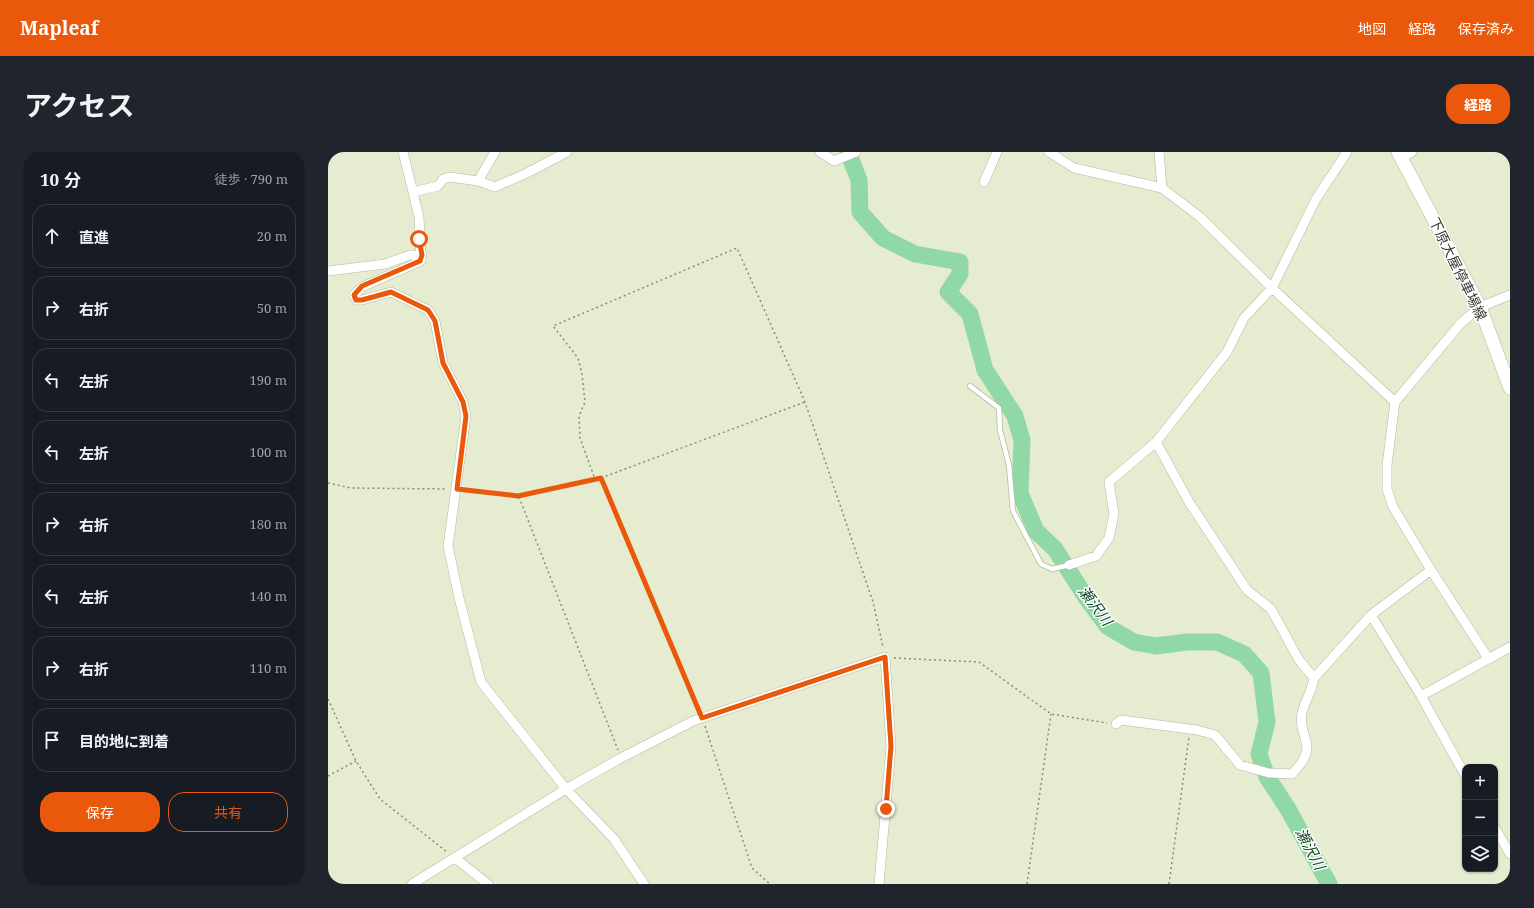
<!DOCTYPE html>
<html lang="ja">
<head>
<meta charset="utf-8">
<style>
  body { margin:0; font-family:"Noto Serif","Noto Sans JP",serif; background:#20242c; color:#f1f3f6 }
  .controls { position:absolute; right:12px; bottom:12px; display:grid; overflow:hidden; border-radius:8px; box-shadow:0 1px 3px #0004 }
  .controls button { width:36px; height:36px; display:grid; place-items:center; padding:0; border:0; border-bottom:1px solid #363941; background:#171b24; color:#f1f3f6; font:20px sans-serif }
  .stop { position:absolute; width:12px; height:12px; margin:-9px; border:3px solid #ea580c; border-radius:50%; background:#fff }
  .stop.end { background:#ea580c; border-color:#fff; box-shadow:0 1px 4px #0008 }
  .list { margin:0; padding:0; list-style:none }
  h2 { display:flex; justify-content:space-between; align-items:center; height:52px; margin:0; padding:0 16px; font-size:17px }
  h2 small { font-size:13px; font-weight:400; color:#9ea1a6 }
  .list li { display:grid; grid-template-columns:26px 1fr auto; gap:12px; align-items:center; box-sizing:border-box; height:64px; margin:0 8px 8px; padding:0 8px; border:1px solid #363941; border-radius:16px }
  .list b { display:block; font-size:15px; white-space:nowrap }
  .list em { font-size:13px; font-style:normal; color:#9ea1a6 }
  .actions { display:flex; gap:8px; padding:12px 16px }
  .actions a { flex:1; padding:9px 0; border:1px solid #ea580c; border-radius:16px; text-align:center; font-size:14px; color:#ea580c }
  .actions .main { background:#ea580c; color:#fff }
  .icon { flex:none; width:22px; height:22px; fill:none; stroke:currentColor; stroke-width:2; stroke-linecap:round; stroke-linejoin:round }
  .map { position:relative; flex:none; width:1182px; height:732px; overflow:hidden; border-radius:16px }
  header { display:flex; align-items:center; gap:24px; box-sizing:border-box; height:56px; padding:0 20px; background:#ea580c; color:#fff }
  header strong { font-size:19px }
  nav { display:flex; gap:22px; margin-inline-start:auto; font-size:14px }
  .intro { display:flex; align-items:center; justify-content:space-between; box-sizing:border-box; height:96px; padding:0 24px }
  h1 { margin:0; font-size:28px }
  .button { padding:10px 18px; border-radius:16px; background:#ea580c; color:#fff; font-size:14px; font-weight:700 }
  main { display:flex; gap:24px; padding:0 24px }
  aside { flex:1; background:#171b24; border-radius:16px; box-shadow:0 1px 3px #0004 }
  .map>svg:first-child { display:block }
</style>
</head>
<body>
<header>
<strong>Mapleaf</strong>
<nav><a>地図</a><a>経路</a><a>保存済み</a></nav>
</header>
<div class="intro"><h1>アクセス</h1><a class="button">経路</a></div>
<main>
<aside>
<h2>10 分<small>徒歩 · 790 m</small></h2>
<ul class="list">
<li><svg class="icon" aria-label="ahead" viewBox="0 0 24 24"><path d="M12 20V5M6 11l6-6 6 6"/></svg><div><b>直進</b></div><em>20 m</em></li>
<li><svg class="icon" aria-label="right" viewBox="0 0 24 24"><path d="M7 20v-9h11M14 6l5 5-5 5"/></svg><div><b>右折</b></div><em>50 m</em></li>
<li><svg class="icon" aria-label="left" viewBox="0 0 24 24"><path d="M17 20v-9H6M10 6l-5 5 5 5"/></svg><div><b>左折</b></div><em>190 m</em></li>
<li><svg class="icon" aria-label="left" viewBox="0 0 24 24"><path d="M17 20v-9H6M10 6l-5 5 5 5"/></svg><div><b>左折</b></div><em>100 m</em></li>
<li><svg class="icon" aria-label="right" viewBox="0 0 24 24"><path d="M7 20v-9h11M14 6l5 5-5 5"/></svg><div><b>右折</b></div><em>180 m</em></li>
<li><svg class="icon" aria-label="left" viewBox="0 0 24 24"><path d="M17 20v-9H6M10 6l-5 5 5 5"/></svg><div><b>左折</b></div><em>140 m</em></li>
<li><svg class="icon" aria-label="right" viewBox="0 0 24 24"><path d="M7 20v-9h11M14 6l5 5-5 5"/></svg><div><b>右折</b></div><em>110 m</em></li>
<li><svg class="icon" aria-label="arrive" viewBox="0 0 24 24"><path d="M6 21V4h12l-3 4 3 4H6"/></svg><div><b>目的地に到着</b></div></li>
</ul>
<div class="actions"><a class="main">保存</a><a>共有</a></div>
</aside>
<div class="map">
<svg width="1182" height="732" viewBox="0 0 1182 732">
  <rect width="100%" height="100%" fill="#e6ecd0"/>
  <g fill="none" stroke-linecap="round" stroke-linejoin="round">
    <path stroke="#90d8a6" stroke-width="17" d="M 520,0 L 531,28 L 532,60 L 555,86 L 587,102 L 632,110 L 632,122 L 620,140 L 642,162 L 657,218 L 687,264 L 694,288 L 692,341 L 708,379 L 727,397 L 759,447 L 780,475 L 806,490 L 828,494 L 859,490 L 889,490 L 916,502 L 933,521 L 939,570 L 931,602 L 939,625 L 960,657 L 1001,732"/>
    <defs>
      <path id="lane" d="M 642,234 L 671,256 L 672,278 L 681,313 L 685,359 L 713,412 L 724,417 L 741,413"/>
      <path id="street" d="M 75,0 L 91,65 L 93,109 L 34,135 L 26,143 L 29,148 L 34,148 L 63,140 L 100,158 L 107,169 L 115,211 L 135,250 L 138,264 L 120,394 L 131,446 L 153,530 L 238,637 L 286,687 L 316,732
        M 167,0 L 150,29 L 167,35 L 199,21 L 239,0
        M 492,0 L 506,9 L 528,0
        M 721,0 L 746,16 L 834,36 L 872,65 L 944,136 L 1067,250
        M 831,0 L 834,36
        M 1019,0 L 988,47 L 944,136 L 916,166 L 899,200 L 828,290 L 861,350 L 919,438 L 943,457 L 971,508 L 986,526 L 1043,463 L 1103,418
        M 1073,6 L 1084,0
        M 656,30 L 669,0
        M 85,40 L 110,34 L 115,27 L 122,25 L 150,29
        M 0,119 L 57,112 L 82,103 L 94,103
        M 741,413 L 768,404 L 781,386 L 786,362 L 781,330 L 828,290
        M 1043,463 L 1093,544 L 1137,623
        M 1160,506 L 1103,418 L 1065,355 L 1059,337 L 1059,313 L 1067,250 L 1133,171 L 1152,155 L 1182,143
        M 1093,544 L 1182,495
        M 788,572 L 793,568 L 869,578 L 887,583 L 912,613 L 941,621 L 964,622 C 971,614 979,606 979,595 C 978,584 971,574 974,561 C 977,549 984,539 986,526
        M 1167,676 L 1182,702
        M 127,706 L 160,732
        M 84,732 L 238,637 L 293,606 L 365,569 L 557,505 L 563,594 L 551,732"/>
      <path id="secondary" d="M 1070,0 L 1152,155 L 1182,236"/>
    </defs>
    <use href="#lane" stroke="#b5baa0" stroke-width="6"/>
    <use href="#street" stroke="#b5baa0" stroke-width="10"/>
    <use href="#secondary" stroke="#b5baa0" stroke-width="14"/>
    <path stroke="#888c79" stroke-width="1.5" stroke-dasharray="2 3" stroke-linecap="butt" d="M 273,326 L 477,250
      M 0,331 L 23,336 L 119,337
      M 137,338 L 190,344 L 267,328
      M 191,345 L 290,598
      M 566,506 L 651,510 L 723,562 L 779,571
      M 0,547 L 28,609 L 52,647 L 119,700
      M 371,557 L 273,326 L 267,327 L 252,286 L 251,264 L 257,250 L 254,222 L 250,206 L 225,174 L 409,96 L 477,250 L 545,450 L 555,495
      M 377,574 L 424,716 L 442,732
      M 0,624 L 28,609
      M 0,724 L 6,732
      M 699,732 L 723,562
      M 841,732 L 861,585"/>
    <use href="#lane" stroke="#fff" stroke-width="4.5"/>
    <use href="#street" stroke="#fff" stroke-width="9"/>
    <use href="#secondary" stroke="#fff" stroke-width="13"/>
  </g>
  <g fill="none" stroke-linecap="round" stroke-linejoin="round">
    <path stroke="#ea580c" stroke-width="5" d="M 91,87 L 94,103 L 92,109 L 34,134 L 26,143 L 28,148 L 34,148 L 63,140 L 100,158 L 107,169 L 115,211 L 135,250 L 138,264 L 129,337 L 190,344 L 273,326 L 374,566 L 557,505 L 563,594 L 558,657"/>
  </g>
  <g text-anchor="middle" stroke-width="3" stroke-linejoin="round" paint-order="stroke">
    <g font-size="14" fill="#383a2f" stroke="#fff">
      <text transform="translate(1130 117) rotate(64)" y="5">下原大屋停車場線</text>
    </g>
    <g font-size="15" font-style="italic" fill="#164b2b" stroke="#fff">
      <text transform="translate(767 454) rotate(53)" y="5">瀬沢川</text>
      <text transform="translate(982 697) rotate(62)" y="5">瀬沢川</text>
    </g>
  </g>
</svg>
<div class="controls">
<button>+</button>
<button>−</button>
<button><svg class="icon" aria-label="layers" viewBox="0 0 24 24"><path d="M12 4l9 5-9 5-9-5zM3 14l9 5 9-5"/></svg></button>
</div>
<div class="stop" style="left:91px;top:87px"></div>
<div class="stop end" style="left:558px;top:657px"></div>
</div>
</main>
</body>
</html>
